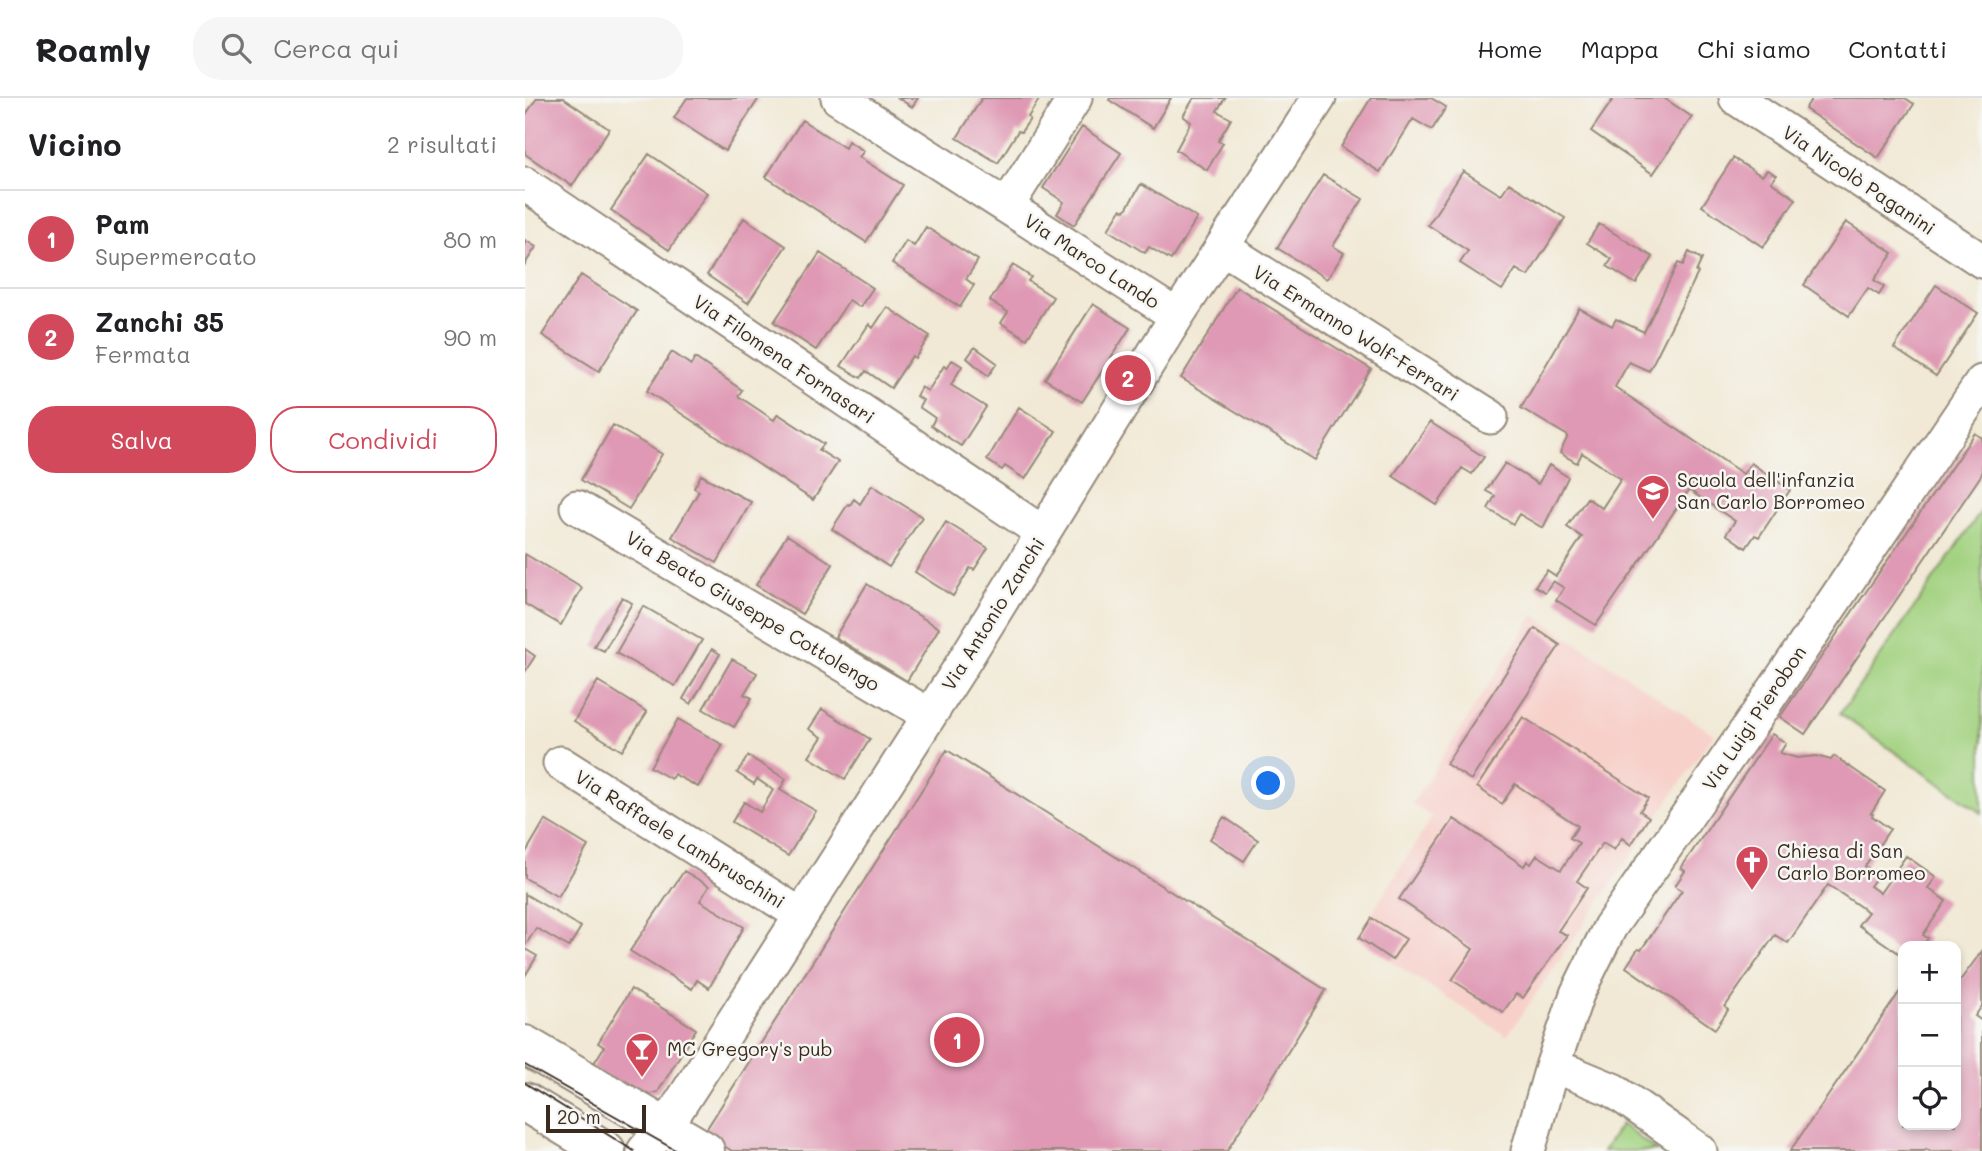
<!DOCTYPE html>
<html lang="it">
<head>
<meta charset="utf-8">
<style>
  body { margin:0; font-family:Mali,sans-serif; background:#f6f6f6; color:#202124 }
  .controls { position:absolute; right:21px; bottom:21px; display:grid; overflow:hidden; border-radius:14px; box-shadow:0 4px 10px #0003 }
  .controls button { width:63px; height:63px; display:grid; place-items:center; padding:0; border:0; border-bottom:2px solid #e0e0e0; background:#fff; color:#202124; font:35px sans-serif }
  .scale { position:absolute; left:21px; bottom:18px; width:100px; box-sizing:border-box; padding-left:7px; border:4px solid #3b2a1e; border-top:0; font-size:19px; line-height:24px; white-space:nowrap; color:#3b2a1e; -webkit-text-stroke:5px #f6f6f2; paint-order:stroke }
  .you { position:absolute; left:744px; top:686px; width:24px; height:24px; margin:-18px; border:5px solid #fff; border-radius:50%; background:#1a73e8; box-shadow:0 0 0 10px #1a73e833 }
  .badge { display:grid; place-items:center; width:46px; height:46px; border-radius:50%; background:#d1495b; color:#fff; font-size:23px; font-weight:700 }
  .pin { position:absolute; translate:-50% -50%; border:4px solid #fff; box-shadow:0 2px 7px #0006 }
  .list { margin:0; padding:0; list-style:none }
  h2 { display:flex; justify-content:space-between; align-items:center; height:91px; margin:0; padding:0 28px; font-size:30px }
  h2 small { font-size:23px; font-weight:400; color:#757577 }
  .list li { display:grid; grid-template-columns:46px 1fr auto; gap:21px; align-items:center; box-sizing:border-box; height:98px; padding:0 28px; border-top:2px solid #e0e0e0 }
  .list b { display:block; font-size:26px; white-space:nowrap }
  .list p { margin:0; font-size:23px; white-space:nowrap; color:#757577 }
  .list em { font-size:23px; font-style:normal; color:#757577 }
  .actions { display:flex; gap:14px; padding:21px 28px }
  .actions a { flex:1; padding:16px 0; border:2px solid #d1495b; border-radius:28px; text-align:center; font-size:24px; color:#d1495b }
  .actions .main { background:#d1495b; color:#fff }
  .icon { flex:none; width:38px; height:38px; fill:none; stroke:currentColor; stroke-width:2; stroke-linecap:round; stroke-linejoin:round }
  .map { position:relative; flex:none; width:1457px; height:1053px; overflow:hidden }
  header { display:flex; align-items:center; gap:42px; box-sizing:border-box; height:98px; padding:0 35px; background:#fff; border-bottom:2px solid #e0e0e0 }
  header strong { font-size:33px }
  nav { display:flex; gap:38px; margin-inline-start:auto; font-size:24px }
  .search { width:490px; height:63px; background:#f6f6f6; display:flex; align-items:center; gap:18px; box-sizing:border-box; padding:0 24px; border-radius:28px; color:#757577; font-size:26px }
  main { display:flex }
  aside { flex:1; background:#fff }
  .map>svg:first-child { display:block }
</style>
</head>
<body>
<header>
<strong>Roamly</strong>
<div class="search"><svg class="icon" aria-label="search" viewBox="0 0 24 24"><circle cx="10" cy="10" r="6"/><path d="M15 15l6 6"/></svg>Cerca qui</div>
<nav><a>Home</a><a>Mappa</a><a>Chi siamo</a><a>Contatti</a></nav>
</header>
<main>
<aside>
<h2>Vicino<small>2 risultati</small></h2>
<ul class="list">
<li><span class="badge">1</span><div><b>Pam</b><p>Supermercato</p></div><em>80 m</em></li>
<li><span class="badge">2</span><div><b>Zanchi 35</b><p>Fermata</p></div><em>90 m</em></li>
</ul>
<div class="actions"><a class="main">Salva</a><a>Condividi</a></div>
</aside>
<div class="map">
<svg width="1457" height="1053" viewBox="0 0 1457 1053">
  <rect width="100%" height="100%" fill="#f6f6f2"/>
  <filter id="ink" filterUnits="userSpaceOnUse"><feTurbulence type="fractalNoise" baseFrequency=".0143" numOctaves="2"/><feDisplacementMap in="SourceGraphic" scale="14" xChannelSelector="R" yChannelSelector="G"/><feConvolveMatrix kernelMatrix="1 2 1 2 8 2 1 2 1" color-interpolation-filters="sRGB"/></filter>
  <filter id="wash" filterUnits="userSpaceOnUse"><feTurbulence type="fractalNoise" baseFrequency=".00686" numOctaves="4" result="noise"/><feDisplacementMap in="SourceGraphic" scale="28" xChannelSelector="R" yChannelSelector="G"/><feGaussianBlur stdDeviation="1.57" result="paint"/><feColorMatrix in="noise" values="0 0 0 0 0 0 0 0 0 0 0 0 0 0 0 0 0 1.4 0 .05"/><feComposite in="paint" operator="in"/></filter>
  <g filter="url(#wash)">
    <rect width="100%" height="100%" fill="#f1e9d5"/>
    <path fill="#f7d0ca" d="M 1009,517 L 1189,636 L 982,938 L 831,841 L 907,719 L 887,706 Z"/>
    <path fill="#a1d17f" stroke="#6e7e4e" stroke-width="2" d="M 1457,412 L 1457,715 L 1315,616 Z
      M 1096,1026 L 1132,1053 L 1078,1053 Z"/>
    <g id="blocks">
      <path fill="#df99b4" d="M 12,0 L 38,0 L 84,31 L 47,88 L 0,56 L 0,18 Z
        M 162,0 L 234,0 L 200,53 L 149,20 Z
        M 373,0 L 393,0 L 387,9 Z
        M 457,0 L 515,0 L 503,19 L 505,21 L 496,34 L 493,33 L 473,65 L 432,40 Z
        M 585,0 L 646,0 L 628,30 L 584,2 Z
        M 669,0 L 700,0 L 692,13 L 706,21 L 693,43 L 698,45 L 682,72 L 651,52 L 666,24 L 658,18 Z
        M 846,0 L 906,0 L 921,9 L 907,32 L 888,21 L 855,74 L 816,49 Z
        M 1089,0 L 1139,0 L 1167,19 L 1128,76 L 1066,33 Z
        M 1287,0 L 1380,0 L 1389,6 L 1353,60 L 1280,11 Z
        M 277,22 L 320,50 L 323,43 L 339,53 L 334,59 L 378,87 L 341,144 L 241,79 Z
        M 557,29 L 596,55 L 549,127 L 532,116 L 539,104 L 518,90 Z
        M 124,56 L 182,95 L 144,152 L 86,112 Z
        M 1208,60 L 1237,78 L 1242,72 L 1251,77 L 1246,84 L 1271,101 L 1238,149 L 1177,108 Z
        M 938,73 L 976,97 L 984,85 L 1040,120 L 1003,178 L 991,171 L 977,192 L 935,165 L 943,153 L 903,127 Z
        M 798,77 L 838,101 L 808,148 L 819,155 L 802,181 L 752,150 Z
        M 616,86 L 672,120 L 646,162 L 624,149 L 620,155 L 583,132 L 596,111 L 600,113 Z
        M 219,120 L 261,148 L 223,205 L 182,177 Z
        M 1321,124 L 1368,155 L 1349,182 L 1359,189 L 1354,197 L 1343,190 L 1324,218 L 1279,187 Z
        M 1074,126 L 1128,159 L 1111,186 L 1082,168 L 1087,161 L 1062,145 Z
        M 401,129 L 453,162 L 441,181 L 449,187 L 435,209 L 367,165 L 381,143 L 389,148 Z
        M 0,142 L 11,149 L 0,166 Z
        M 1164,154 L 1177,161 L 1171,174 L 1173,175 L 1124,273 L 1104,264 L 1090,289 L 1218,376 L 1226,365 L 1265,392 L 1234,439 L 1230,437 L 1221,450 L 1201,436 L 1210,423 L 1164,392 L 1071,527 L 1031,502 L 1039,490 L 1028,483 L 1020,494 L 1010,488 L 1022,472 L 1031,478 L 1057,439 L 1042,429 L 1062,400 L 1077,410 L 1096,381 L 1057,355 L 1052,365 L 1035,355 L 1043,338 L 996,310 L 1054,210 L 1087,228 L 1091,221 L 1119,234 L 1153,165 L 1158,167 Z
        M 295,155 L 348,190 L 335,209 L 324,202 L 291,252 L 249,224 Z
        M 488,167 L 506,179 L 503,183 L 528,199 L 502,241 L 476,225 L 483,214 L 465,203 Z
        M 56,177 L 112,213 L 74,273 L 17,237 Z
        M 1411,187 L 1453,215 L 1411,278 L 1369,250 Z
        M 712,189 L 846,271 L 790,362 L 656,280 Z
        M 568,206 L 605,230 L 557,304 L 520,281 Z
        M 362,209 L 405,238 L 390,260 L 387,258 L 366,290 L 341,273 L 336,280 L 316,268 L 344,226 L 348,230 Z
        M 450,249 L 472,265 L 463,278 L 442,260 Z
        M 147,254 L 166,267 L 170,260 L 217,292 L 213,298 L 249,322 L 253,316 L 299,346 L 294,352 L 313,364 L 288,402 L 122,293 Z
        M 427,262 L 437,268 L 426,287 L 461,309 L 436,348 L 406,328 L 410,320 L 394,309 L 398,302 L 391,298 L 396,289 L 403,293 L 419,268 L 422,270 Z
        M 494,309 L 531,333 L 500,381 L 480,368 L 477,372 L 462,362 Z
        M 905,324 L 959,359 L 947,376 L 937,370 L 912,407 L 868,378 Z
        M 88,327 L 137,356 L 104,411 L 56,382 Z
        M 1450,335 L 1457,340 L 1457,376 L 1280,636 L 1255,619 Z
        M 980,365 L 1013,386 L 1024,367 L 1043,379 L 1018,430 L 994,416 L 988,426 L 963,411 L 970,398 L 961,393 Z
        M 176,377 L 226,404 L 192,465 L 147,439 L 174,393 L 169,390 Z
        M 347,387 L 397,419 L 364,469 L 307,431 L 323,406 L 325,407 L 329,401 L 335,406 Z
        M 421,424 L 463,450 L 449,472 L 445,470 L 428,498 L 390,474 Z
        M 262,437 L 308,466 L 277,516 L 231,487 Z
        M 0,456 L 57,490 L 36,527 L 0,506 Z
        M 342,486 L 414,530 L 382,583 L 310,539 Z
        M 97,499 L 107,505 L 79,553 L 69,548 Z
        M 118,508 L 177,542 L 150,588 L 91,555 Z
        M 1010,530 L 1035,547 L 946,682 L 921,666 Z
        M 0,551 L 10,558 L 0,574 Z
        M 187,551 L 195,556 L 166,606 L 158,601 Z
        M 207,561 L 232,575 L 219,596 L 227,600 L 209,629 L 178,611 Z
        M 73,583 L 122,614 L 97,653 L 49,623 Z
        M 297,611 L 345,641 L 320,681 L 284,659 L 297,639 L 284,631 Z
        M 998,619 L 1123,700 L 1115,713 L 1124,719 L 1106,747 L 1097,740 L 1089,752 L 1078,745 L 1052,783 L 1062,790 L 1033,833 L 1042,837 L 998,900 L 991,896 L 978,914 L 927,882 L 948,851 L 874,801 L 929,721 L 999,768 L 1002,763 L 1006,766 L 1012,757 L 1036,772 L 1054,745 L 1045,740 L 1053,728 L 990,686 L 977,706 L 952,689 Z
        M 153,621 L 198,647 L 173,689 L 149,676 L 146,681 L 125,669 Z
        M 1247,636 L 1261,645 L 1255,655 L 1272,660 L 1291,658 L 1306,662 L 1309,658 L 1360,693 L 1346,715 L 1348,716 L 1347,718 L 1365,731 L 1340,768 L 1353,777 L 1345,788 L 1355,795 L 1381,758 L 1411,779 L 1403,790 L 1421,803 L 1398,837 L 1403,840 L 1398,848 L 1378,848 L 1378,858 L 1333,827 L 1343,814 L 1303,787 L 1263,845 L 1250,837 L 1200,909 L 1203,912 L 1190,931 L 1101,869 L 1113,851 L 1116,852 L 1157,792 L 1150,788 L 1160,773 L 1156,770 Z
        M 422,652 L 801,892 L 702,1053 L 207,1053 L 179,1035 Z
        M 223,658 L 261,681 L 255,692 L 291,713 L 263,758 L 207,724 L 219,704 L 235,714 L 248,692 L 232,681 L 229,686 L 212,675 Z
        M 699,719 L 733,742 L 719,763 L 685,741 Z
        M 20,722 L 63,748 L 33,799 L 0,780 L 0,756 Z
        M 159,773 L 184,788 L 175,803 L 219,829 L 184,890 L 172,882 L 167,891 L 105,853 Z
        M 0,796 L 56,829 L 44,849 L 11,830 L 0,848 Z
        M 847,820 L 881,841 L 867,862 L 834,840 Z
        M 0,851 L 12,858 L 0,878 Z
        M 1457,853 L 1457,908 L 1450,918 L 1457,923 L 1457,1053 L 1405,1053 L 1401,1051 L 1399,1053 L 1265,1053 L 1378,889 L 1378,1027 L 1431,1027 L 1431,888 Z
        M 106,891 L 171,931 L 133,994 L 114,999 L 66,970 L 79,949 L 73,945 Z"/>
    </g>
  </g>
  <g filter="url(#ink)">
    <use href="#blocks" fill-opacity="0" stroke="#968a7a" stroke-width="2"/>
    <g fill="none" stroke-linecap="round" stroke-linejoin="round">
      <defs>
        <path id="minor" d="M 313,0 L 652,218
          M 1211,0 L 1457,163
          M 0,86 L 518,435
          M 482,108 L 550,0
          M 697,149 L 966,319
          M 52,409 L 404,617
          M 35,665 L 276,817
          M 1027,969 L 1047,975 L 1088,992 L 1175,1053
          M 119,1053 L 147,1019 L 433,573 L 652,218 L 794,0
          M 1003,1053 L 1027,969 L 1052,896 L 1085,829 L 1226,626 L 1457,284"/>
        <path id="tertiary" d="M 0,947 L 180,1053
          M 0,1004 L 81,1053"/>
      </defs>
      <use href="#minor" stroke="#968a7a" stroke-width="37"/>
      <use href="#tertiary" stroke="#968a7a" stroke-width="42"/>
      <use href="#minor" stroke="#fff" stroke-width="33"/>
      <use href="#tertiary" stroke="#fff" stroke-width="38"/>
      <path stroke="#3b2a1e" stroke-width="2" d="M 0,967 L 152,1053
        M 0,985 L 109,1053"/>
    </g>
  </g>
  <defs>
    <symbol id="school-pin" viewBox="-11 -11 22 30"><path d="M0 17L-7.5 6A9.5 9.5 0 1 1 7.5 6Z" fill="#d1495b" stroke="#f6f6f2"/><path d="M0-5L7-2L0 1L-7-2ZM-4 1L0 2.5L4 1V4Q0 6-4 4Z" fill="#fff"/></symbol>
    <symbol id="church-pin" viewBox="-11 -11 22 30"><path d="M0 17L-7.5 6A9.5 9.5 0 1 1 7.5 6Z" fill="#d1495b" stroke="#f6f6f2"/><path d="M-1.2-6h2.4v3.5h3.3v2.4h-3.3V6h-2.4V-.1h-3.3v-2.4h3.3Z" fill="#fff"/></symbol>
    <symbol id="bar-pin" viewBox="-11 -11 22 30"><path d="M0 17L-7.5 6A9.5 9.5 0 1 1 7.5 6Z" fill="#d1495b" stroke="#f6f6f2"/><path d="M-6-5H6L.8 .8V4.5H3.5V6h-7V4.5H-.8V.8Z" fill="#fff"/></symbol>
  </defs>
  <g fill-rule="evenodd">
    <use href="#school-pin" x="1109" y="374" width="38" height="52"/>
    <use href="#church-pin" x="1208" y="745" width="38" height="52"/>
    <use href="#bar-pin" x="98" y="932" width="38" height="52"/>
  </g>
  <g text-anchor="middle" stroke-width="5" stroke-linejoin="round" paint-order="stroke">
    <g font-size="19" fill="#3b2a1e" stroke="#f6f6f2">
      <text transform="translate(1334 82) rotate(34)" y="7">Via Nicolò Paganini</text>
      <text transform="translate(567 163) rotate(33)" y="7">Via Marco Lando</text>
      <text transform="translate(831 235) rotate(32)" y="7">Via Ermanno Wolf-Ferrari</text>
      <text transform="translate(259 261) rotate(34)" y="7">Via Filomena Fornasari</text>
      <text transform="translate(228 513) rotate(31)" y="7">Via Beato Giuseppe Cottolengo</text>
      <text transform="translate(468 516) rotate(-58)" y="7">Via Antonio Zanchi</text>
      <text transform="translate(1229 620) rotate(-56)" y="7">Via Luigi Pierobon</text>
      <text transform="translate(155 741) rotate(32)" y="7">Via Raffaele Lambruschini</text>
    </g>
    <g font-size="19" fill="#3b2a1e" stroke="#f6f6f2" text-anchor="start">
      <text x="1152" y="389">Scuola dell'infanzia<tspan x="1152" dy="22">San Carlo Borromeo</tspan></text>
      <text x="1252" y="760">Chiesa di San<tspan x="1252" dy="22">Carlo Borromeo</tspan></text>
      <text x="142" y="958">MC Gregory's pub</text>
    </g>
  </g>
</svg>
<div class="controls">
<button>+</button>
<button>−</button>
<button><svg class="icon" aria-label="locate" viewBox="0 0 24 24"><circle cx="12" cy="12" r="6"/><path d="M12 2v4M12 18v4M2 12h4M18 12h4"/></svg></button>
</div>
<div class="scale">20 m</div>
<div class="you"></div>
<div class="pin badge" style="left:432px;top:942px">1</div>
<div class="pin badge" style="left:603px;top:280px">2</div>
</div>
</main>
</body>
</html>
